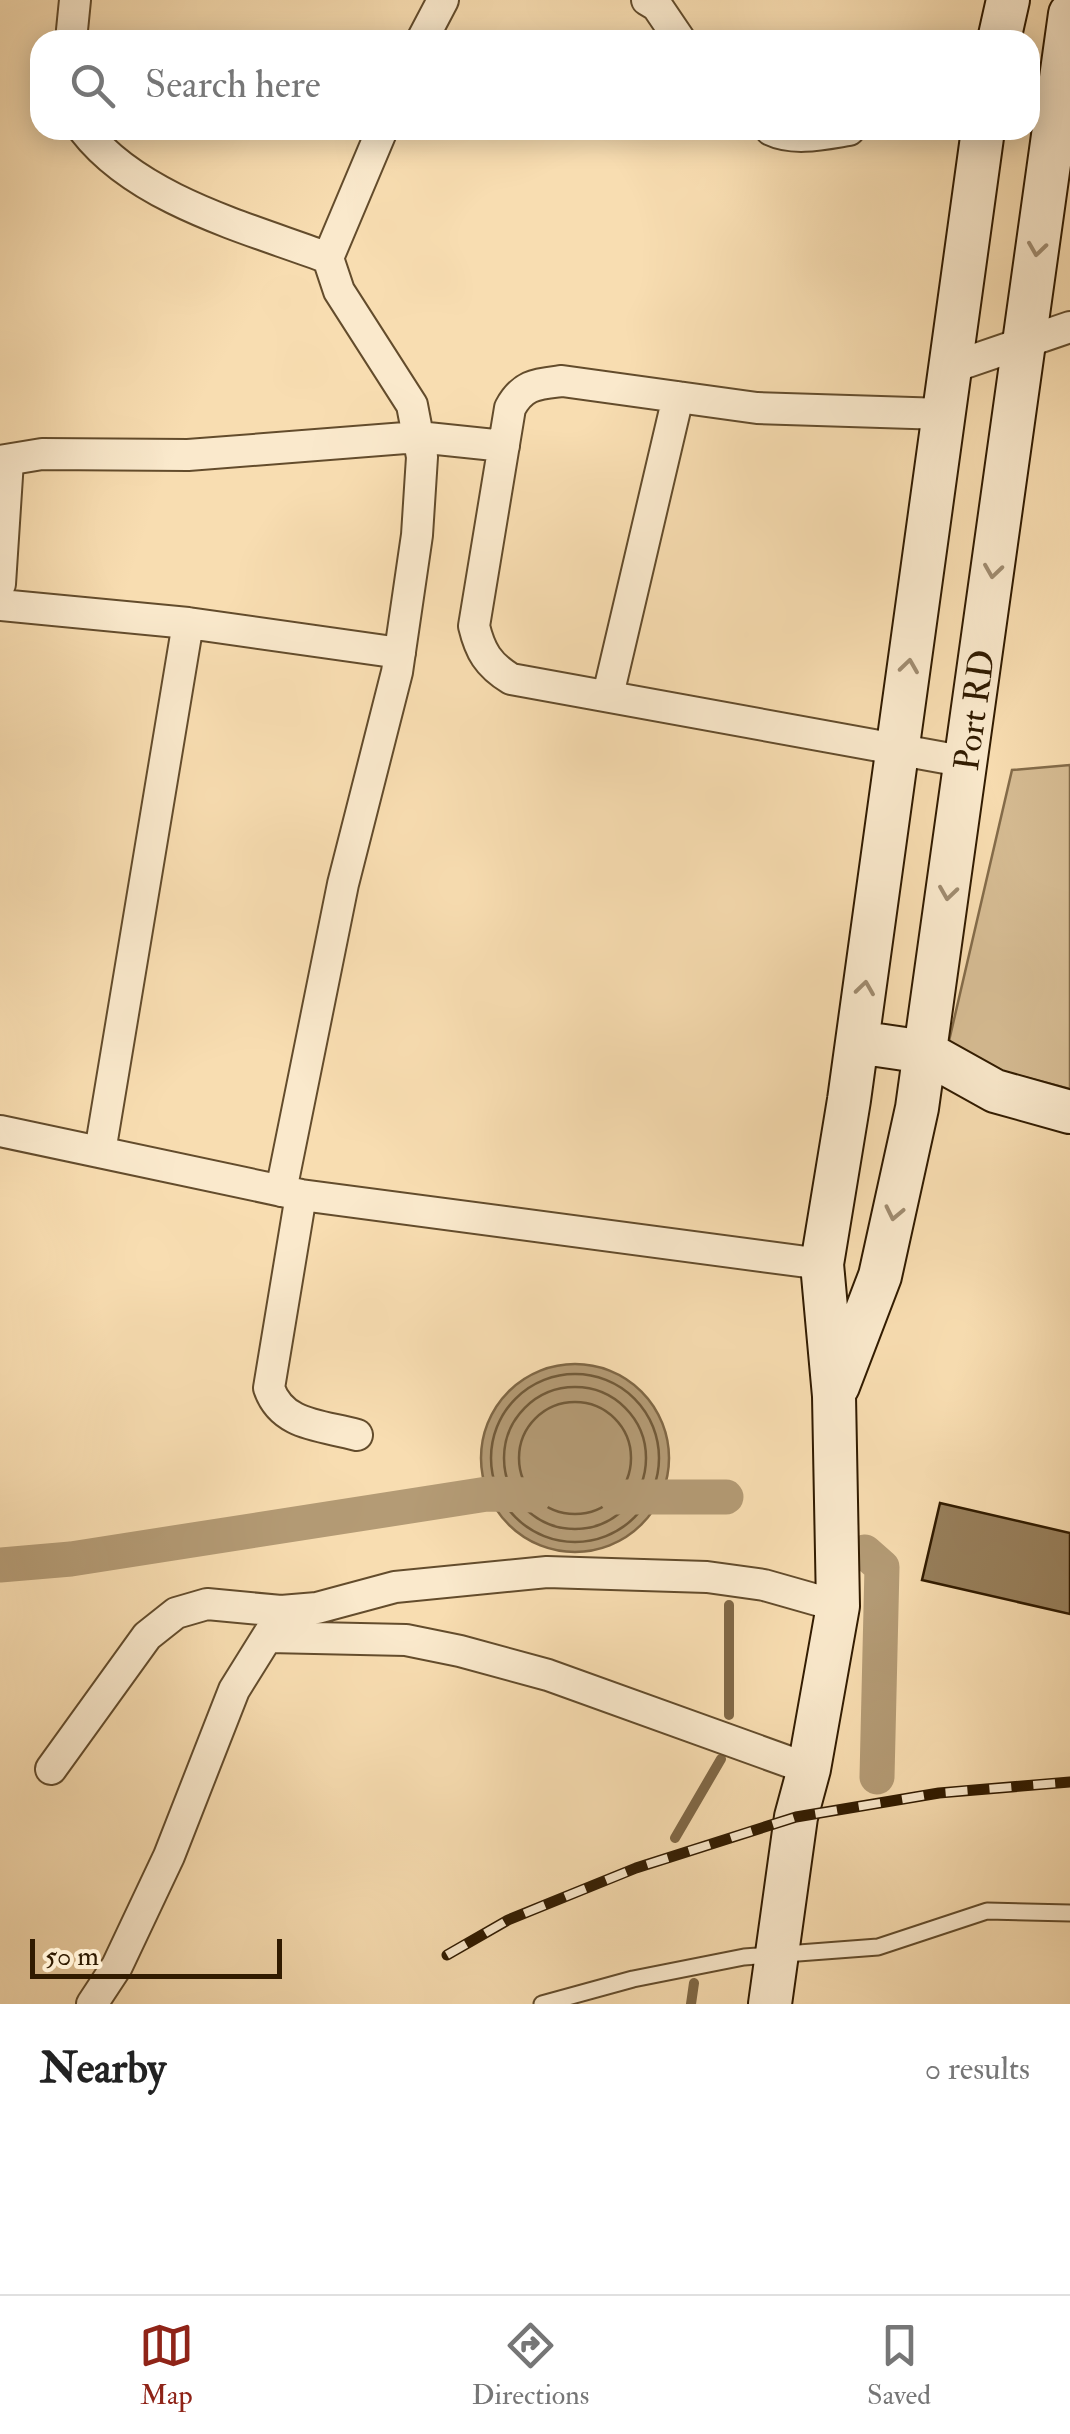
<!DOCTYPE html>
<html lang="en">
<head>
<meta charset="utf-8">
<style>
  body { margin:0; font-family:"IM FELL Double Pica",serif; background:#f2f2f2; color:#222 }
  .scale { position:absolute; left:30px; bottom:25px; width:252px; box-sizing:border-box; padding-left:10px; border:5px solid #311b00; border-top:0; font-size:28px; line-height:35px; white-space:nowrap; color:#311b00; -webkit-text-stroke:8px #fae9cc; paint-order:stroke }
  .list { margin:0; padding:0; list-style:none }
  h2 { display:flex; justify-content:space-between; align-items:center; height:130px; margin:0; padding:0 40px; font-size:42px }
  h2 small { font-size:32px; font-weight:400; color:#767676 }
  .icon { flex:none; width:55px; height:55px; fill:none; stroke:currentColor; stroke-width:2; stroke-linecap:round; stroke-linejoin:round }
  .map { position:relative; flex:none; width:1070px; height:2004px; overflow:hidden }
  .search { position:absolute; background:#fff; box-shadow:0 5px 25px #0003; left:30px; right:30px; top:30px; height:110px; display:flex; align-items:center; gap:25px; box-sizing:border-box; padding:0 35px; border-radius:30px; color:#767676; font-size:38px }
  .sheet { height:290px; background:#fff }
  nav { display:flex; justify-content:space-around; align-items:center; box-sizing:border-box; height:140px; border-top:2px solid #e0e0e0; background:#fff; font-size:28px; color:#767676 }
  nav a { display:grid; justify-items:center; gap:5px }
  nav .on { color:#8f2418 }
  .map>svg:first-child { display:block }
</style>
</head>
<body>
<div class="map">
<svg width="1070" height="2004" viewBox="0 0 1070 2004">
  <rect width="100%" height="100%" fill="#f8ddb1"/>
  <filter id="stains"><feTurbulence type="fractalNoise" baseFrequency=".002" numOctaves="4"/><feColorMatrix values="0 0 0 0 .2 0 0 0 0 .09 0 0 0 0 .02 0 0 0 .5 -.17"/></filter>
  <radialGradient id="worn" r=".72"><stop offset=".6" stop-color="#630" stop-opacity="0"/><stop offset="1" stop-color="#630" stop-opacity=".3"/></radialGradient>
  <path fill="#d6bc93" stroke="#846c4a" stroke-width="2.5" d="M 1070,765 L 1070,1089 L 986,1067 L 949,1041 L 1012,770 Z"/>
  <path fill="#b49b75" stroke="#806846" stroke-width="2.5" d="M481 1458a94 94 0 1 1 188 0a94 94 0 1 1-188 0Z"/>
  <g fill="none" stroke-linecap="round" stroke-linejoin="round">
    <path stroke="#725b3a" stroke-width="2.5" d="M491 1458a84 84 0 1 1 168 0a84 84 0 1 1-168 0Z
      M504 1458a71 71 0 1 1 142 0a71 71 0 1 1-142 0Z
      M519 1458a56 56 0 1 1 112 0a56 56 0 1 1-112 0Z"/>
    <path stroke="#806846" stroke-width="10" d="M 729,1605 L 729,1715
      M 675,1838 L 721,1759
      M 691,2004 L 694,1983"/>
    <path stroke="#b49b75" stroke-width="35" d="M 617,1497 L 726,1497
      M 865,1552 L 882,1567 L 877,1777
      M 0,1565 L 71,1559 L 487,1494 L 535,1495"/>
  </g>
  <path fill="#98805c" stroke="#311b00" stroke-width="2.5" d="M 940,1503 L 1070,1533 L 1070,1614 L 922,1580 Z"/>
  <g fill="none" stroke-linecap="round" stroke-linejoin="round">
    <defs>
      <path id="lane" d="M 542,2004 L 633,1979 L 744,1957 L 878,1947 L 987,1911 L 1070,1913"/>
      <path id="street" d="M 647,0 L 657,6 L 680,40
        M 71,40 L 75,0
        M 422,40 L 443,0
        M 84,130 C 138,200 248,228 328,258
        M 771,130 C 794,141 824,134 849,130
        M 950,368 L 1070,327
        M 944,414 L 757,408 L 562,381 C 537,384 523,384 510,408 L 474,626 C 480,651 488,665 511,679 L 967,762
        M 0,461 L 42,454 L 188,455 L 418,437 L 504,446
        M 0,584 L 8,461
        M 0,605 L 188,623 L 100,1152
        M 188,623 L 400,653
        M 608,695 L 678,397
        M 0,1131 L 301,1195 L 822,1264
        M 281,1191 L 343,884 L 397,672 L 417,535 L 422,457 L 412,405 L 339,291 L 328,258 L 382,130
        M 301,1195 L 269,1388 C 282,1426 321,1425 357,1435
        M 269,1637 L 406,1640 L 460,1651 L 548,1675 L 809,1769
        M 51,1769 L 147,1636 L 176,1613 L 207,1604 L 281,1611 L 317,1608 L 395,1587 L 547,1572 L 707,1577 L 764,1585 L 838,1606
        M 92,2004 L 117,1966 L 169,1856 L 234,1690 L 277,1621"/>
      <path id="secondary" d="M 999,40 L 1008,0
        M 857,1042 L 925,1052 L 995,1091 L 1070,1112
        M 838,1386 L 880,1276 L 917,1108 L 1070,14
        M 770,2004 L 796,1817 L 809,1769 L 838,1606 L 834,1396 L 822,1264 L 849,1100 L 983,130"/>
    </defs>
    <use href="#lane" stroke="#634c2c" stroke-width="19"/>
    <use href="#street" stroke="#634c2c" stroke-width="34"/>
    <use href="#secondary" stroke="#311b00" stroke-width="46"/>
    <use href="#lane" stroke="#fae9cc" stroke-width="15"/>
    <use href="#street" stroke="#fae9cc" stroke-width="30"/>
    <use href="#secondary" stroke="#fae9cc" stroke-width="42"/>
    <defs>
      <path id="rail" d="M 447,1955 L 508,1920 L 636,1868 L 796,1817 L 939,1793 L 1070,1782"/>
    </defs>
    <use href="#rail" stroke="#311b00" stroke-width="11"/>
    <use href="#rail" stroke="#fae9cc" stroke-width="8" stroke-dasharray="22" stroke-linecap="butt"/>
  </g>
  <defs><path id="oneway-chevron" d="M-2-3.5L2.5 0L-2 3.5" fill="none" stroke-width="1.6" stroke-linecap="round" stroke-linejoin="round" transform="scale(2.5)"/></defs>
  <g stroke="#a08c70">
    <use href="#oneway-chevron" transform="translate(1037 249) rotate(98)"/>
    <use href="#oneway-chevron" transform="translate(993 571) rotate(98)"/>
    <use href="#oneway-chevron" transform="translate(909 666) rotate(-82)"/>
    <use href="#oneway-chevron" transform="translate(948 893) rotate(98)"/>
    <use href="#oneway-chevron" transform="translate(865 988) rotate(-82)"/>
    <use href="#oneway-chevron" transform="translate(894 1213) rotate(102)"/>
  </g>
  <g text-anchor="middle" stroke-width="9" stroke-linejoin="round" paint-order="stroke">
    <g font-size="35" fill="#311b00" stroke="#fae9cc">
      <text transform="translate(974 710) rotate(-82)" y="12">Port RD</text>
    </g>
  </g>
  <rect width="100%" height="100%" filter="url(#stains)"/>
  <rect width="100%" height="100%" fill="url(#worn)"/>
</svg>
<div class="scale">50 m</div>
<div class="search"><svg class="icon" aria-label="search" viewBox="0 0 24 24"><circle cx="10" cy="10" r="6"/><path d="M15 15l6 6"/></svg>Search here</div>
</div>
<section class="sheet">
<h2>Nearby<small>0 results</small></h2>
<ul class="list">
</ul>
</section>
<nav>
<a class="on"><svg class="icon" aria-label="map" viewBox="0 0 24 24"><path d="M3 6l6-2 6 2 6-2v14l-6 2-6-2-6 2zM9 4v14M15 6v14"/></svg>Map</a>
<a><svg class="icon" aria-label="directions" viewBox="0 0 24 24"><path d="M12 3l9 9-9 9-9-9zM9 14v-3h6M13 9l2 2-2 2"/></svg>Directions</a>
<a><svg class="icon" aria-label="saved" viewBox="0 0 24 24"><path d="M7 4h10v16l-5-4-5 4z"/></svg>Saved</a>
</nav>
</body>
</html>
